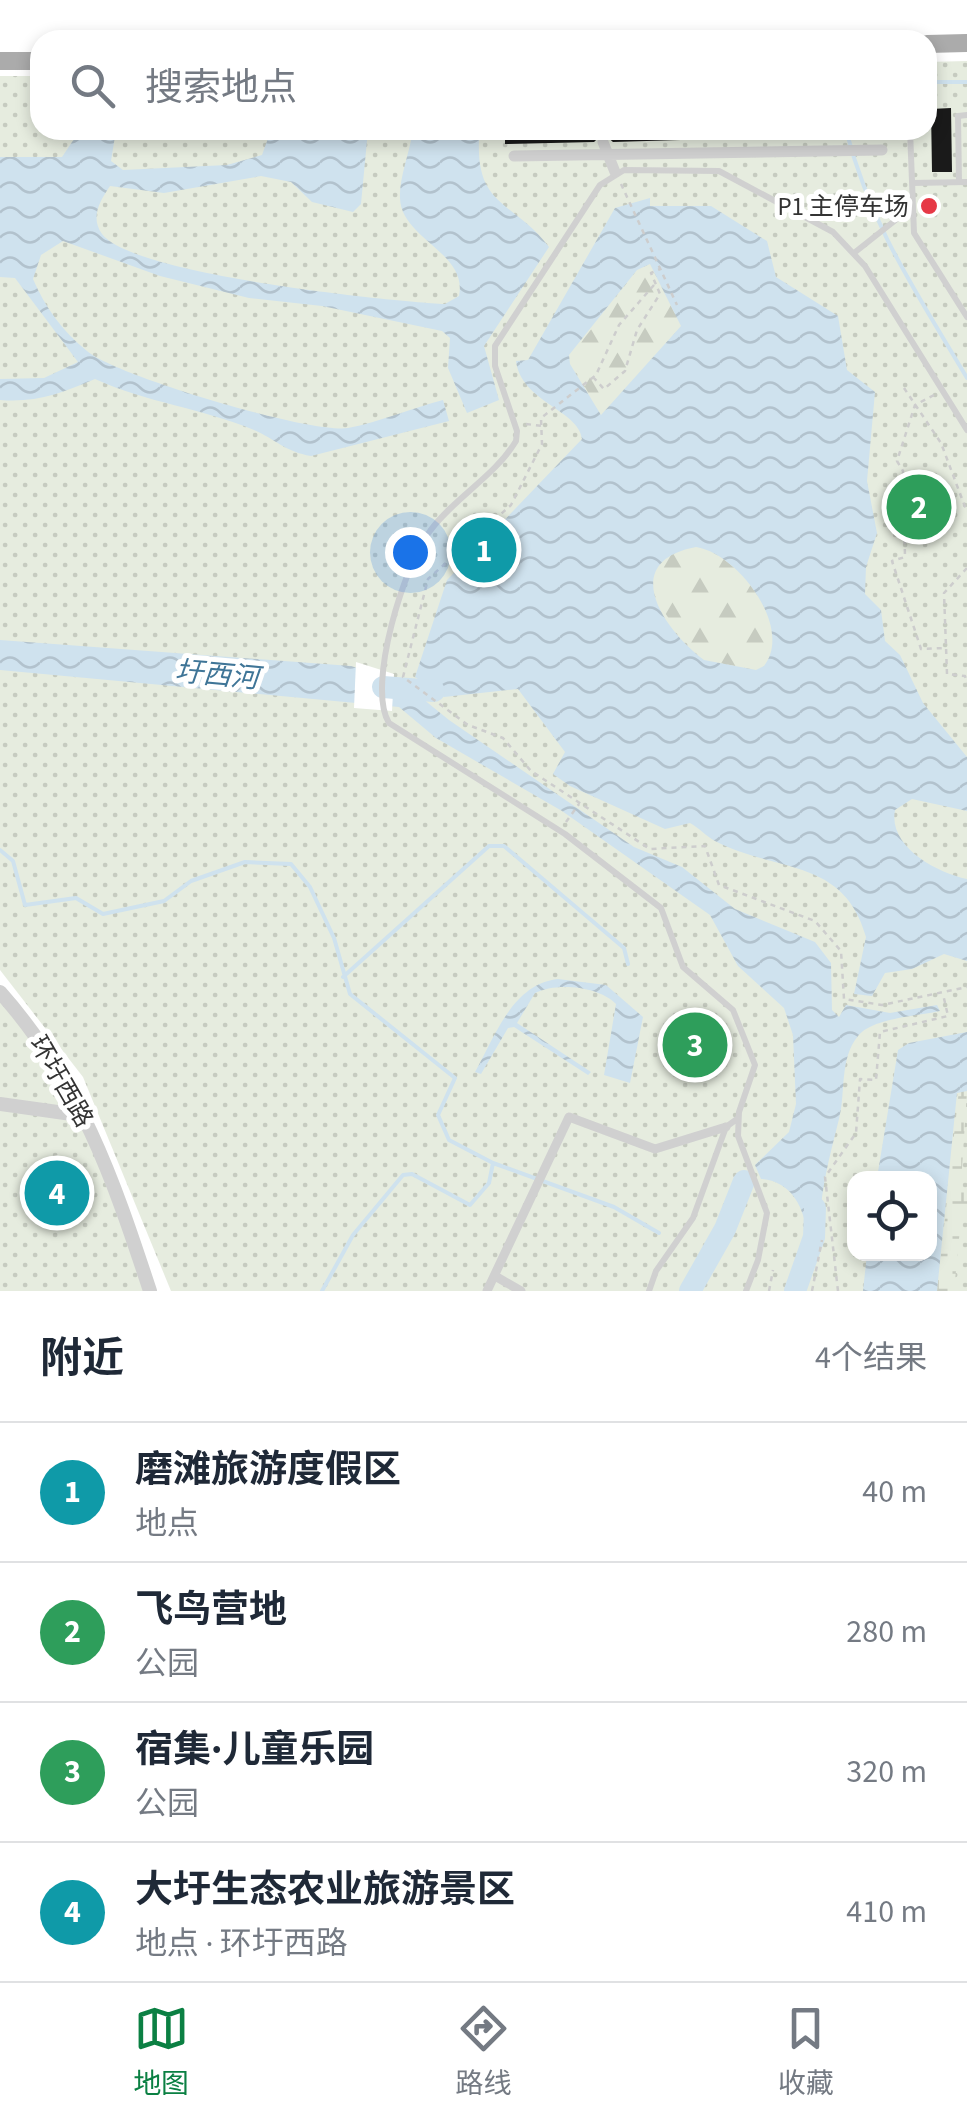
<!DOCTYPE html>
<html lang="zh">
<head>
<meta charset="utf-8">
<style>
  body { margin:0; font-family:"Source Sans 3","Noto Sans SC",sans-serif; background:#f2f2f3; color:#1f2937 }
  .controls { position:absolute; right:30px; bottom:30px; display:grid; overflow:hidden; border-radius:20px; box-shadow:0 5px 15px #0003 }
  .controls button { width:90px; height:90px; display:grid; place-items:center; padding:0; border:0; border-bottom:2px solid #e0e1e3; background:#fff; color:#1f2937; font:50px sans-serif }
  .you { position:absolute; left:410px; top:552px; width:35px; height:35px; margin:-25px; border:8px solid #fff; border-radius:50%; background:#1a73e8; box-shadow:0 0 0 15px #1a73e833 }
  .badge { display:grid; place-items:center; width:65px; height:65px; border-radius:50%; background:#0b8043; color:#fff; font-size:32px; font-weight:700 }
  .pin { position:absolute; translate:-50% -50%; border:5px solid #fff; box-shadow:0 2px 10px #0006 }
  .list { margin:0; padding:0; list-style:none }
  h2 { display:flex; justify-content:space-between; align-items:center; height:130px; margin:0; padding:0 40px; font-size:42px }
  h2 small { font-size:32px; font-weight:400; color:#747a83 }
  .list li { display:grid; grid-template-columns:65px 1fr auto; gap:30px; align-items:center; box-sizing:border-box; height:140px; padding:0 40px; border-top:2px solid #e0e1e3 }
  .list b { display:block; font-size:38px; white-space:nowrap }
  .list p { margin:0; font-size:32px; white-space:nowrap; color:#747a83 }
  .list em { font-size:32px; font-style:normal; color:#747a83 }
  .icon { flex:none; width:55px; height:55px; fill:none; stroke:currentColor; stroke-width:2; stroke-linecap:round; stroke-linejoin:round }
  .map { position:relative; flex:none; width:967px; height:1291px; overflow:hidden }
  .search { position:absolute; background:#fff; box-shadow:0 5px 15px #0003; left:30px; right:30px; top:30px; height:110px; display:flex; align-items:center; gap:25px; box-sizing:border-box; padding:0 35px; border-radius:30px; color:#747a83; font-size:38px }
  .sheet { height:690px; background:#fff }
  nav { display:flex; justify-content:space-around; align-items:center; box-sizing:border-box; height:140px; border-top:2px solid #e0e1e3; background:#fff; font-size:28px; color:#747a83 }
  nav a { display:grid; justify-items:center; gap:5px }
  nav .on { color:#0b8043 }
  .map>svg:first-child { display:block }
</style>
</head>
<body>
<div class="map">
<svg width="967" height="1291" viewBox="0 0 967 1291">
  <defs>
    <pattern id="green-dots" width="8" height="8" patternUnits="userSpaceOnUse" patternTransform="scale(2.5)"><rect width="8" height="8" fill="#e6ecdf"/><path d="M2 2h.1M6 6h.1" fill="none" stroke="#c6cbc0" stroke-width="1.8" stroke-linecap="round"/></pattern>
    <pattern id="forest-firs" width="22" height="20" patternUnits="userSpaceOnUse" patternTransform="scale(2.5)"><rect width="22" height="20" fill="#e6ecdf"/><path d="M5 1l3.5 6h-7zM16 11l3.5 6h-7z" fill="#c6cbc0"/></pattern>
    <pattern id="wetland-marsh" width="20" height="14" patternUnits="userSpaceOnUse" patternTransform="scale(2.5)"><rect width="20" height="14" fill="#e6ecdf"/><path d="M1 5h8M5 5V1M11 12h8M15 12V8" fill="none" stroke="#c6cbc0"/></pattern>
    <pattern id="water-waves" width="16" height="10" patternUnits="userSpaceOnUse" patternTransform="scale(2.5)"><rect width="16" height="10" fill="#cfe2ee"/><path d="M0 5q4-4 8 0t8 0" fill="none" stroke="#b2c2cd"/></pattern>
  </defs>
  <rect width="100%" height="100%" fill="#fff"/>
  <path fill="url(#green-dots)" fill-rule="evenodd" d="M 967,61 L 967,1291 L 171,1291 L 83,1077 L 0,970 L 0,76 L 40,76 L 40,130 L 927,130 L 927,62 ZM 854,1178 L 930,1178 L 930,1254 L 854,1254 Z
    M 0,992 L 77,1097 L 150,1291 L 0,1291 Z"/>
  <path fill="url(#forest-firs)" d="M 650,264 L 681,326 L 605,415 L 600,414 L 569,358 L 637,270 Z
    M 696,547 C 737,553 794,627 765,666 L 756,670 L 704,660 C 692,651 683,637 673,624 C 643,585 638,560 696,547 Z"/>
  <path fill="url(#wetland-marsh)" d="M 959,1090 L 967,1091 L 961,1183 L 967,1194 L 967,1214 L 961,1218 L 954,1291 L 937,1291 Z"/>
  <path fill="url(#water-waves)" fill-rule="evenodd" d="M 80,130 L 116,130 L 111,161 L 123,170 L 227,165 L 262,155 L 271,130 L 368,130 L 361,204 L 353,212 L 312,202 L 291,182 L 261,176 L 164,193 L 110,186 C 100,201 90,217 102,234 C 133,275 388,301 445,304 L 459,296 C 468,252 401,239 400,198 C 399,179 409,154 412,135 L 479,139 C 476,208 513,200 549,247 L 484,346 L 499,400 L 467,413 L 448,368 L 450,338 L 442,331 L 322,306 L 249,298 L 160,276 L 63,241 L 41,255 L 33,279 C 45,307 62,331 87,351 C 116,376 311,434 348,428 C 380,422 412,408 443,400 L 449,421 L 311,456 C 286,452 275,439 254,430 C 201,408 148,403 95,379 C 62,393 36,403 0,400 L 0,379 L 44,378 L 78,362 L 15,278 L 0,277 L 0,157 L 62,157 Z
    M 650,198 L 650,206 L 711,206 L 767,241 L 776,277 L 838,316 L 847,370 L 875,392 L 867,481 L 877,533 L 866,567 L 865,594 L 881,610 L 885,641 L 900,655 L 923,703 L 967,757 L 967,811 L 912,799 L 895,810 C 888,846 935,872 967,879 L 967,961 L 944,954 L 912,969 L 885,973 L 872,996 L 854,994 L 866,937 C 844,857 776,873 715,841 C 706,836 699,828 690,823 L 665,829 L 570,786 L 553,774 L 565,752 L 518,689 L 444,697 L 415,677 L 447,580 L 582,439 C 579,410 521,402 516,361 L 528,360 L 615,208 ZM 650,264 L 681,326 L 601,415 L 570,364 L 569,355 L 637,270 ZM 696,547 C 737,553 794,627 764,666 L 756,670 L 704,660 C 664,630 617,562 696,547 Z
    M 0,640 L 351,666 L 402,682 L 449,720 L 634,847 L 682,867 L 735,909 L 815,942 L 831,963 L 832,1010 L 839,1017 L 846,1005 L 890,1013 L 937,1005 L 940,1011 C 918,1016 872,1018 858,1036 C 839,1059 846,1093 839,1119 C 828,1163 821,1188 819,1234 L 807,1236 C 805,1209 792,1181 761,1179 L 755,1165 L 789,1132 L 796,1104 L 793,1035 L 784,1008 L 738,966 L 710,915 L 562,811 L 436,738 L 399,707 L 0,670 Z
    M 558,979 L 606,985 L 643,1017 L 630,1083 L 604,1075 L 616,1004 C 599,986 556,982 535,993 L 517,1023 L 591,1072 L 588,1075 L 514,1027 L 508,1028 L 481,1074 L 475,1072 C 495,1037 512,984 558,979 Z
    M 967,1032 L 967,1091 L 957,1093 L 937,1291 L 863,1291 L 867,1254 L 930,1254 L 930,1178 L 877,1178 L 898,1050 L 909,1043 Z"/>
  <path fill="#fff" d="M 356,662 L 394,674 L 392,711 L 354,708 Z"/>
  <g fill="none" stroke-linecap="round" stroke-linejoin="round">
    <path stroke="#cfe2ee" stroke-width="4" d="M 927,82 L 967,82
      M 846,130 C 871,227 917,293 967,378
      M 424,134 L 426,130
      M 0,850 L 13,861 L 25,905 L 76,898 L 103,914 L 164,901 L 191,881 L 245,862 L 291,864 L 310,887 L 334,938 L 350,994 L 455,1078 L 438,1115 L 449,1140 L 493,1163 L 614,1207 L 659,1233
      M 343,977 L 489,846 L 504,846 L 624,948 L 628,964
      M 322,1291 L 353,1235 L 403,1175 L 412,1174 L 470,1205 L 489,1183 L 493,1163"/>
    <path stroke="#cfe2ee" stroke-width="22" d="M 383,687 L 434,691
      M 690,1291 L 725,1229 L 744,1181
      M 795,1291 L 814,1237 L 815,1208"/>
  </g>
  <path fill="#1a1a1a" d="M 951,108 L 952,172 L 932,172 L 931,109 Z
    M 505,130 L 748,130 L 748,138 L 613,142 L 603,133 L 594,142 L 505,144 Z"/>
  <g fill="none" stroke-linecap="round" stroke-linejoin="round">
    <path stroke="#cdcdcd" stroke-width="2.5" stroke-dasharray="5 5" stroke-linecap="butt" d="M 621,184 L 677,305
      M 654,285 L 619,325 L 596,375 L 541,418 L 542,444 L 511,505 L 428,579 L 403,677 L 468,725 L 503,738 L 531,771 L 650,849 L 705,846 L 719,885 L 815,921 L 841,951 L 844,999 L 882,1005 L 967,987
      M 593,377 L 604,389 L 625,371 L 637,330 L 660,294 L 651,273 L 660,269
      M 904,388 L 941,443 L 967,512
      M 934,395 L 915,405 L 897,461 L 903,471 L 905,557 L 892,561 L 921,649 L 946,648
      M 526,424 L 542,426
      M 967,568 L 944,593 L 947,674 L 965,676 L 967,683
      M 566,822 L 579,804
      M 769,1291 L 773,1270
      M 812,1291 L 822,1240
      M 838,1291 L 825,1177 L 856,1133 L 860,1079 L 876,1080 L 880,1032 L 948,1016 L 943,994"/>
    <path stroke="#d0d0d0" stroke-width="6" d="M 910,130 L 914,233 L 967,317
      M 959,182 L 958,116 L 967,115
      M 912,183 L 967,182
      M 854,253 L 912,207
      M 649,1291 L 656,1271 L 693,1218 L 726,1127 L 737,1119
      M 746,1291 L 758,1260 L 767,1213 L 738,1136 L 739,1112 L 755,1065 L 733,1010 L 683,967 L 661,908 L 565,834 L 389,723 C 366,686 405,563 430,531 C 454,498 495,476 516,441 L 517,431 L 495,366 L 495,346 L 600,185 L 624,170 L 719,171 L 833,232 L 865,266 L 967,430"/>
    <path stroke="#d0d0d0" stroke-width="9" d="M 495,1276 L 521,1291
      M 487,1291 L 569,1117 L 655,1149 L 726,1127"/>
    <path stroke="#d0d0d0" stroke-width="11" d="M 603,142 L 615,172
      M 514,156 L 882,150"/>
    <path stroke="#d0d0d0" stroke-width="14" d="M 0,992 C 80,1082 113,1178 150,1291
      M 0,1104 L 86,1116"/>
    <path stroke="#ababab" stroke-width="18" d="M 927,44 L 967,43
      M 0,61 L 40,61"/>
  </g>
  <circle fill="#e63946" stroke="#fff" stroke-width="4" cx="929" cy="206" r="10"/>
  <g text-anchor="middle" stroke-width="10" stroke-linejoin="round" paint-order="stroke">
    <g font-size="25" fill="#333" stroke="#fff" text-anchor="end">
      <text x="909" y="215">P1 主停车场</text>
    </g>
    <g font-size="25" fill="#333" stroke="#fff">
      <text transform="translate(62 1081) rotate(60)" y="9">环圩西路</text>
    </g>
    <g font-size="28" font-style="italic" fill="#3f7597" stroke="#fff">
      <text transform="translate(217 674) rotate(5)" y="10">圩西河</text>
    </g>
  </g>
</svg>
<div class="controls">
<button><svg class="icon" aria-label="locate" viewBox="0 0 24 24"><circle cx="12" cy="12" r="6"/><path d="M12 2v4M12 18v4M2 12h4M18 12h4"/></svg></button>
</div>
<div class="you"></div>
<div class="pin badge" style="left:484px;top:550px;background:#0f9aa8">1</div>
<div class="pin badge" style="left:919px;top:507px;background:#2e9e5b">2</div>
<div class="pin badge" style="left:695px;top:1045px;background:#2e9e5b">3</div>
<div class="pin badge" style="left:57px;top:1193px;background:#0f9aa8">4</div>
<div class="search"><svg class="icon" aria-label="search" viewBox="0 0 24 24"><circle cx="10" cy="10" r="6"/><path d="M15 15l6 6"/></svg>搜索地点</div>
</div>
<section class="sheet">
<h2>附近<small>4个结果</small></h2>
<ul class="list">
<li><span class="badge" style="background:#0f9aa8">1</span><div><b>磨滩旅游度假区</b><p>地点</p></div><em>40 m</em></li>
<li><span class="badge" style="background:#2e9e5b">2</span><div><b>飞鸟营地</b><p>公园</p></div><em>280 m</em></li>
<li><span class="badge" style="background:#2e9e5b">3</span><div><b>宿集·儿童乐园</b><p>公园</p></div><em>320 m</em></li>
<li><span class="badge" style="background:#0f9aa8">4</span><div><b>大圩生态农业旅游景区</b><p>地点 · 环圩西路</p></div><em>410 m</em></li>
</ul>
</section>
<nav>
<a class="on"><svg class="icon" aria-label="map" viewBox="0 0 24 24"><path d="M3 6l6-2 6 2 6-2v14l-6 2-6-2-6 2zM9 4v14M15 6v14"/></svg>地图</a>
<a><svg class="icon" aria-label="directions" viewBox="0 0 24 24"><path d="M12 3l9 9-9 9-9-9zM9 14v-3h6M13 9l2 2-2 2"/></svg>路线</a>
<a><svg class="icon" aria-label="saved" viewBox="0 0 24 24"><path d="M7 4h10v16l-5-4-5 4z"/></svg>收藏</a>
</nav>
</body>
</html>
